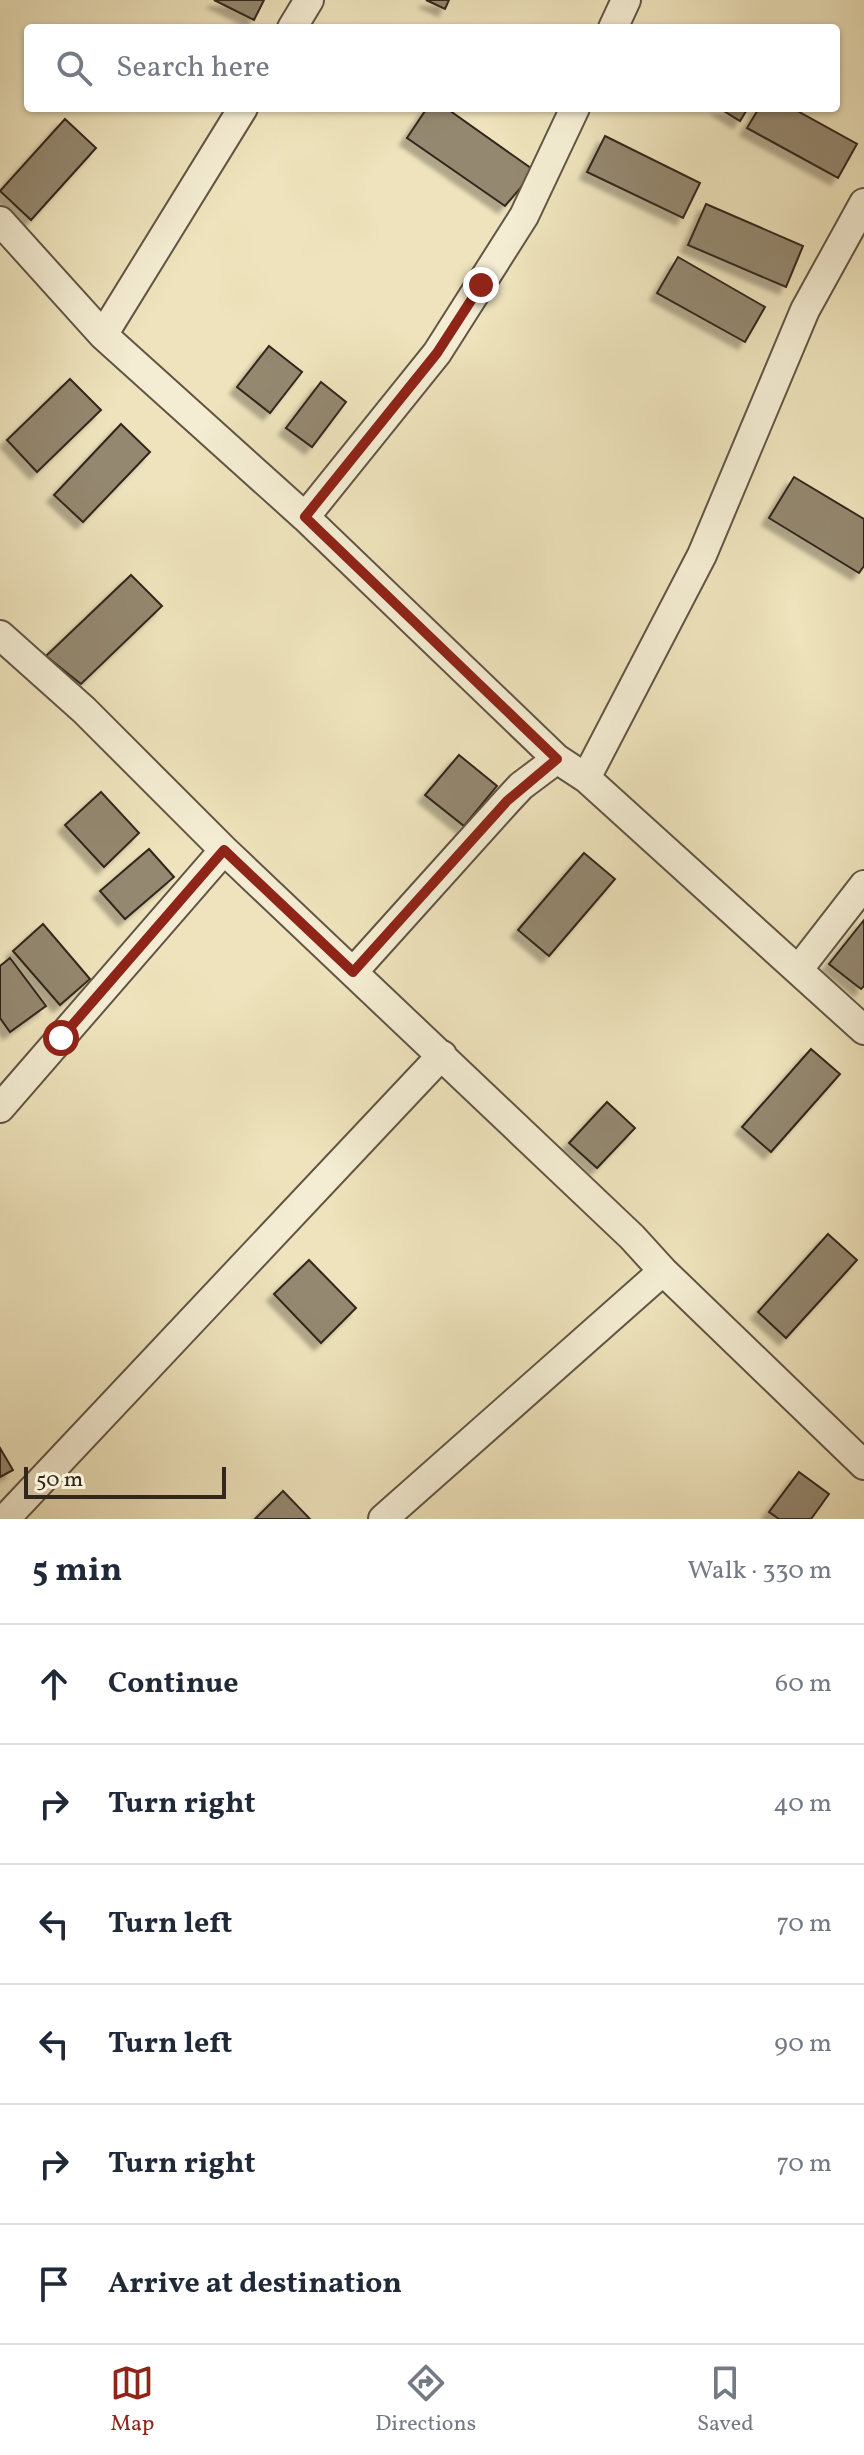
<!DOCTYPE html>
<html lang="en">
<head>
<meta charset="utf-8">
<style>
  body { margin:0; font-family:Vollkorn,serif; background:#f2f2f3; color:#1f2937 }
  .scale { position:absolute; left:24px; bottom:20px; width:202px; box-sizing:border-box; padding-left:8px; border:4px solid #33261c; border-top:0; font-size:22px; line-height:28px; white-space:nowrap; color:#33261c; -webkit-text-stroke:6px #f4edd3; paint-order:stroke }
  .stop { position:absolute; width:24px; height:24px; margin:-18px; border:6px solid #8f2418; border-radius:50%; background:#fff }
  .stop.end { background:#8f2418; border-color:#fff; box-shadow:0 2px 8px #0008 }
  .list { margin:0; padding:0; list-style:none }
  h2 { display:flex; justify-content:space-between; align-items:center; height:104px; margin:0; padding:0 32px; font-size:34px }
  h2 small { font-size:26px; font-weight:400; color:#747a83 }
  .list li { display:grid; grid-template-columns:52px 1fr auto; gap:24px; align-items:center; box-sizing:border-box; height:120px; padding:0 32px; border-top:2px solid #e0e1e3 }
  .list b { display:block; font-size:30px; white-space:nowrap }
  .list em { font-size:26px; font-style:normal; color:#747a83 }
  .icon { flex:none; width:44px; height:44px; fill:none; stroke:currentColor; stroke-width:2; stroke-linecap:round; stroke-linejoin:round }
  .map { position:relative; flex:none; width:864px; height:1519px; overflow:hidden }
  .search { position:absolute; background:#fff; box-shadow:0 2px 6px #0004; left:24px; right:24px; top:24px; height:88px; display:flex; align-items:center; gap:20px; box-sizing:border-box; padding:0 28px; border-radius:8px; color:#747a83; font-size:30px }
  .sheet { height:824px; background:#fff }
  nav { display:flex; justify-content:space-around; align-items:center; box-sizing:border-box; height:112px; border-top:2px solid #e0e1e3; background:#fff; font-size:22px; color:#747a83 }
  nav a { display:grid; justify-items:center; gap:4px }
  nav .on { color:#8f2418 }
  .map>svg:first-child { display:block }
</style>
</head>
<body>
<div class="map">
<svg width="864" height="1519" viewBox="0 0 864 1519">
  <defs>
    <filter id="shadow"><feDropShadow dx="-7" dy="7" stdDeviation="2" flood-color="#0004"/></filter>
  </defs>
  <rect width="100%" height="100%" fill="#eee3bc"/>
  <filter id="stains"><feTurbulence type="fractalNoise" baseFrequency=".0025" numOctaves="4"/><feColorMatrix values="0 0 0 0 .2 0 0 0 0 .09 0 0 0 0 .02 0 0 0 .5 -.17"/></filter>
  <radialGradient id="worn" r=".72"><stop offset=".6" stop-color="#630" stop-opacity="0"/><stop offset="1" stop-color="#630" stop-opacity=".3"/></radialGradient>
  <path fill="#94886f" stroke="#33261c" stroke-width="2" filter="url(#shadow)" d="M 214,0 L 264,0 L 254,20 Z
    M 426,0 L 449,0 L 445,9 Z
    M 427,108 L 446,108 L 535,171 L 505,206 L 407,138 Z
    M 719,108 L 748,108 L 740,121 Z
    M 759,108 L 792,108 L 857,144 L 838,178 L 747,128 Z
    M 65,119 L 96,148 L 31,220 L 0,191 Z
    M 605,136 L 700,183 L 683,218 L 587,172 Z
    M 706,204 L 803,246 L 786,287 L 688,245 Z
    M 678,257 L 765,307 L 745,342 L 657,293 Z
    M 269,346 L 302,372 L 270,413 L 237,387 Z
    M 70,379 L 101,410 L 37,472 L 7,440 Z
    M 321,382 L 346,402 L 312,447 L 286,428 Z
    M 121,424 L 150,452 L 83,522 L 54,495 Z
    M 794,477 L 864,519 L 864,566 L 859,573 L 769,518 Z
    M 131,575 L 162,606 L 81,684 L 46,656 Z
    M 459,755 L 497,786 L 464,826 L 425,795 Z
    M 101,792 L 139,833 L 104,867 L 65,825 Z
    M 149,849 L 174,877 L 125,919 L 100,891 Z
    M 584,853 L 615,879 L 549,956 L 518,930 Z
    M 864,920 L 864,986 L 861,989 L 829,964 Z
    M 43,924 L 90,979 L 60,1005 L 13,951 Z
    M 10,958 L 46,1006 L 10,1032 L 0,1018 L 0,966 Z
    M 811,1049 L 840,1074 L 771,1152 L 742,1127 Z
    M 607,1102 L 635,1128 L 597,1168 L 569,1143 Z
    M 828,1234 L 857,1260 L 786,1338 L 758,1312 Z
    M 309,1260 L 356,1308 L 321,1343 L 274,1294 Z
    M 0,1448 L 13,1470 L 0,1477 Z
    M 799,1472 L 829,1494 L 811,1519 L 779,1519 L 769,1512 Z
    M 283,1491 L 310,1519 L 255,1519 Z"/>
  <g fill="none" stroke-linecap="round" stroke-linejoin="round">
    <defs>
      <path id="minor" d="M 292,28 L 309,0
        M 613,28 L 626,0
        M 0,221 L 103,335 L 305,517 L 557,759 L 586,778 L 864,1030
        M 103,335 L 243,108
        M 305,517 L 437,353 L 524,216 L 575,108
        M 0,635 L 84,710 L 224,850 L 632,1237 L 663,1271 L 864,1465
        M 586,778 L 702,555 L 805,310 L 864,203
        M 798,970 L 864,885
        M 353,972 L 507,801 L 521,786 L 557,759
        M 0,1108 L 224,850
        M 5,1519 L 442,1055
        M 383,1519 L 663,1271"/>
    </defs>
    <use href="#minor" stroke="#625544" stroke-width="32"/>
    <use href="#minor" stroke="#f4edd3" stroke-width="28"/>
  </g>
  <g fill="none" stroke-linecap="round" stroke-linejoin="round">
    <path stroke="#8f2418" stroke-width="10" d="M 61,1038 L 224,850 L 353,972 L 507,801 L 557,759 L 305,517 L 437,353 L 481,285"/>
  </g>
  <rect width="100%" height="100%" filter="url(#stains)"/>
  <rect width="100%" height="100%" fill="url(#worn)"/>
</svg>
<div class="scale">50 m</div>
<div class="stop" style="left:61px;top:1038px"></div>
<div class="stop end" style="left:481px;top:285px"></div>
<div class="search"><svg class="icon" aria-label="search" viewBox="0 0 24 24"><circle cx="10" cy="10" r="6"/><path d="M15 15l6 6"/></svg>Search here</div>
</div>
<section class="sheet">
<h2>5 min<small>Walk · 330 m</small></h2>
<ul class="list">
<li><svg class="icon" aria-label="ahead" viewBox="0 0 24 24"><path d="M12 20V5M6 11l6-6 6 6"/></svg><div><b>Continue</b></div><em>60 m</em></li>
<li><svg class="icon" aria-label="right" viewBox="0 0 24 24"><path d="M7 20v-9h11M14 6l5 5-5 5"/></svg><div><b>Turn right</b></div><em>40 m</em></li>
<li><svg class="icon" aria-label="left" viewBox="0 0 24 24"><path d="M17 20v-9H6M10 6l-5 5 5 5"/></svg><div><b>Turn left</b></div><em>70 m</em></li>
<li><svg class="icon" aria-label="left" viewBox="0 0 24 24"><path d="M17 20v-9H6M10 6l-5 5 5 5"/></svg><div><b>Turn left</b></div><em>90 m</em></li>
<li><svg class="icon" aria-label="right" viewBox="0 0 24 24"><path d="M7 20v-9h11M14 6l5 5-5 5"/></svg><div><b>Turn right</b></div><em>70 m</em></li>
<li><svg class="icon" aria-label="arrive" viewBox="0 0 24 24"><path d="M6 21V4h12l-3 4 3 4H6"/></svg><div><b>Arrive at destination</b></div></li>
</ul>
</section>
<nav>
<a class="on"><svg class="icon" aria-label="map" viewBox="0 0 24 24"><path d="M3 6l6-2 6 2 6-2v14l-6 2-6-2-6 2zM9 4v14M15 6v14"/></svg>Map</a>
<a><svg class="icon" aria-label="directions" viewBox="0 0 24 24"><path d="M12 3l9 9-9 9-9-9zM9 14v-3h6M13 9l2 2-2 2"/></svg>Directions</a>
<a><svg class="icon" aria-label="saved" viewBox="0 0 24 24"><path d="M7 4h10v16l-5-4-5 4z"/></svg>Saved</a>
</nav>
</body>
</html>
